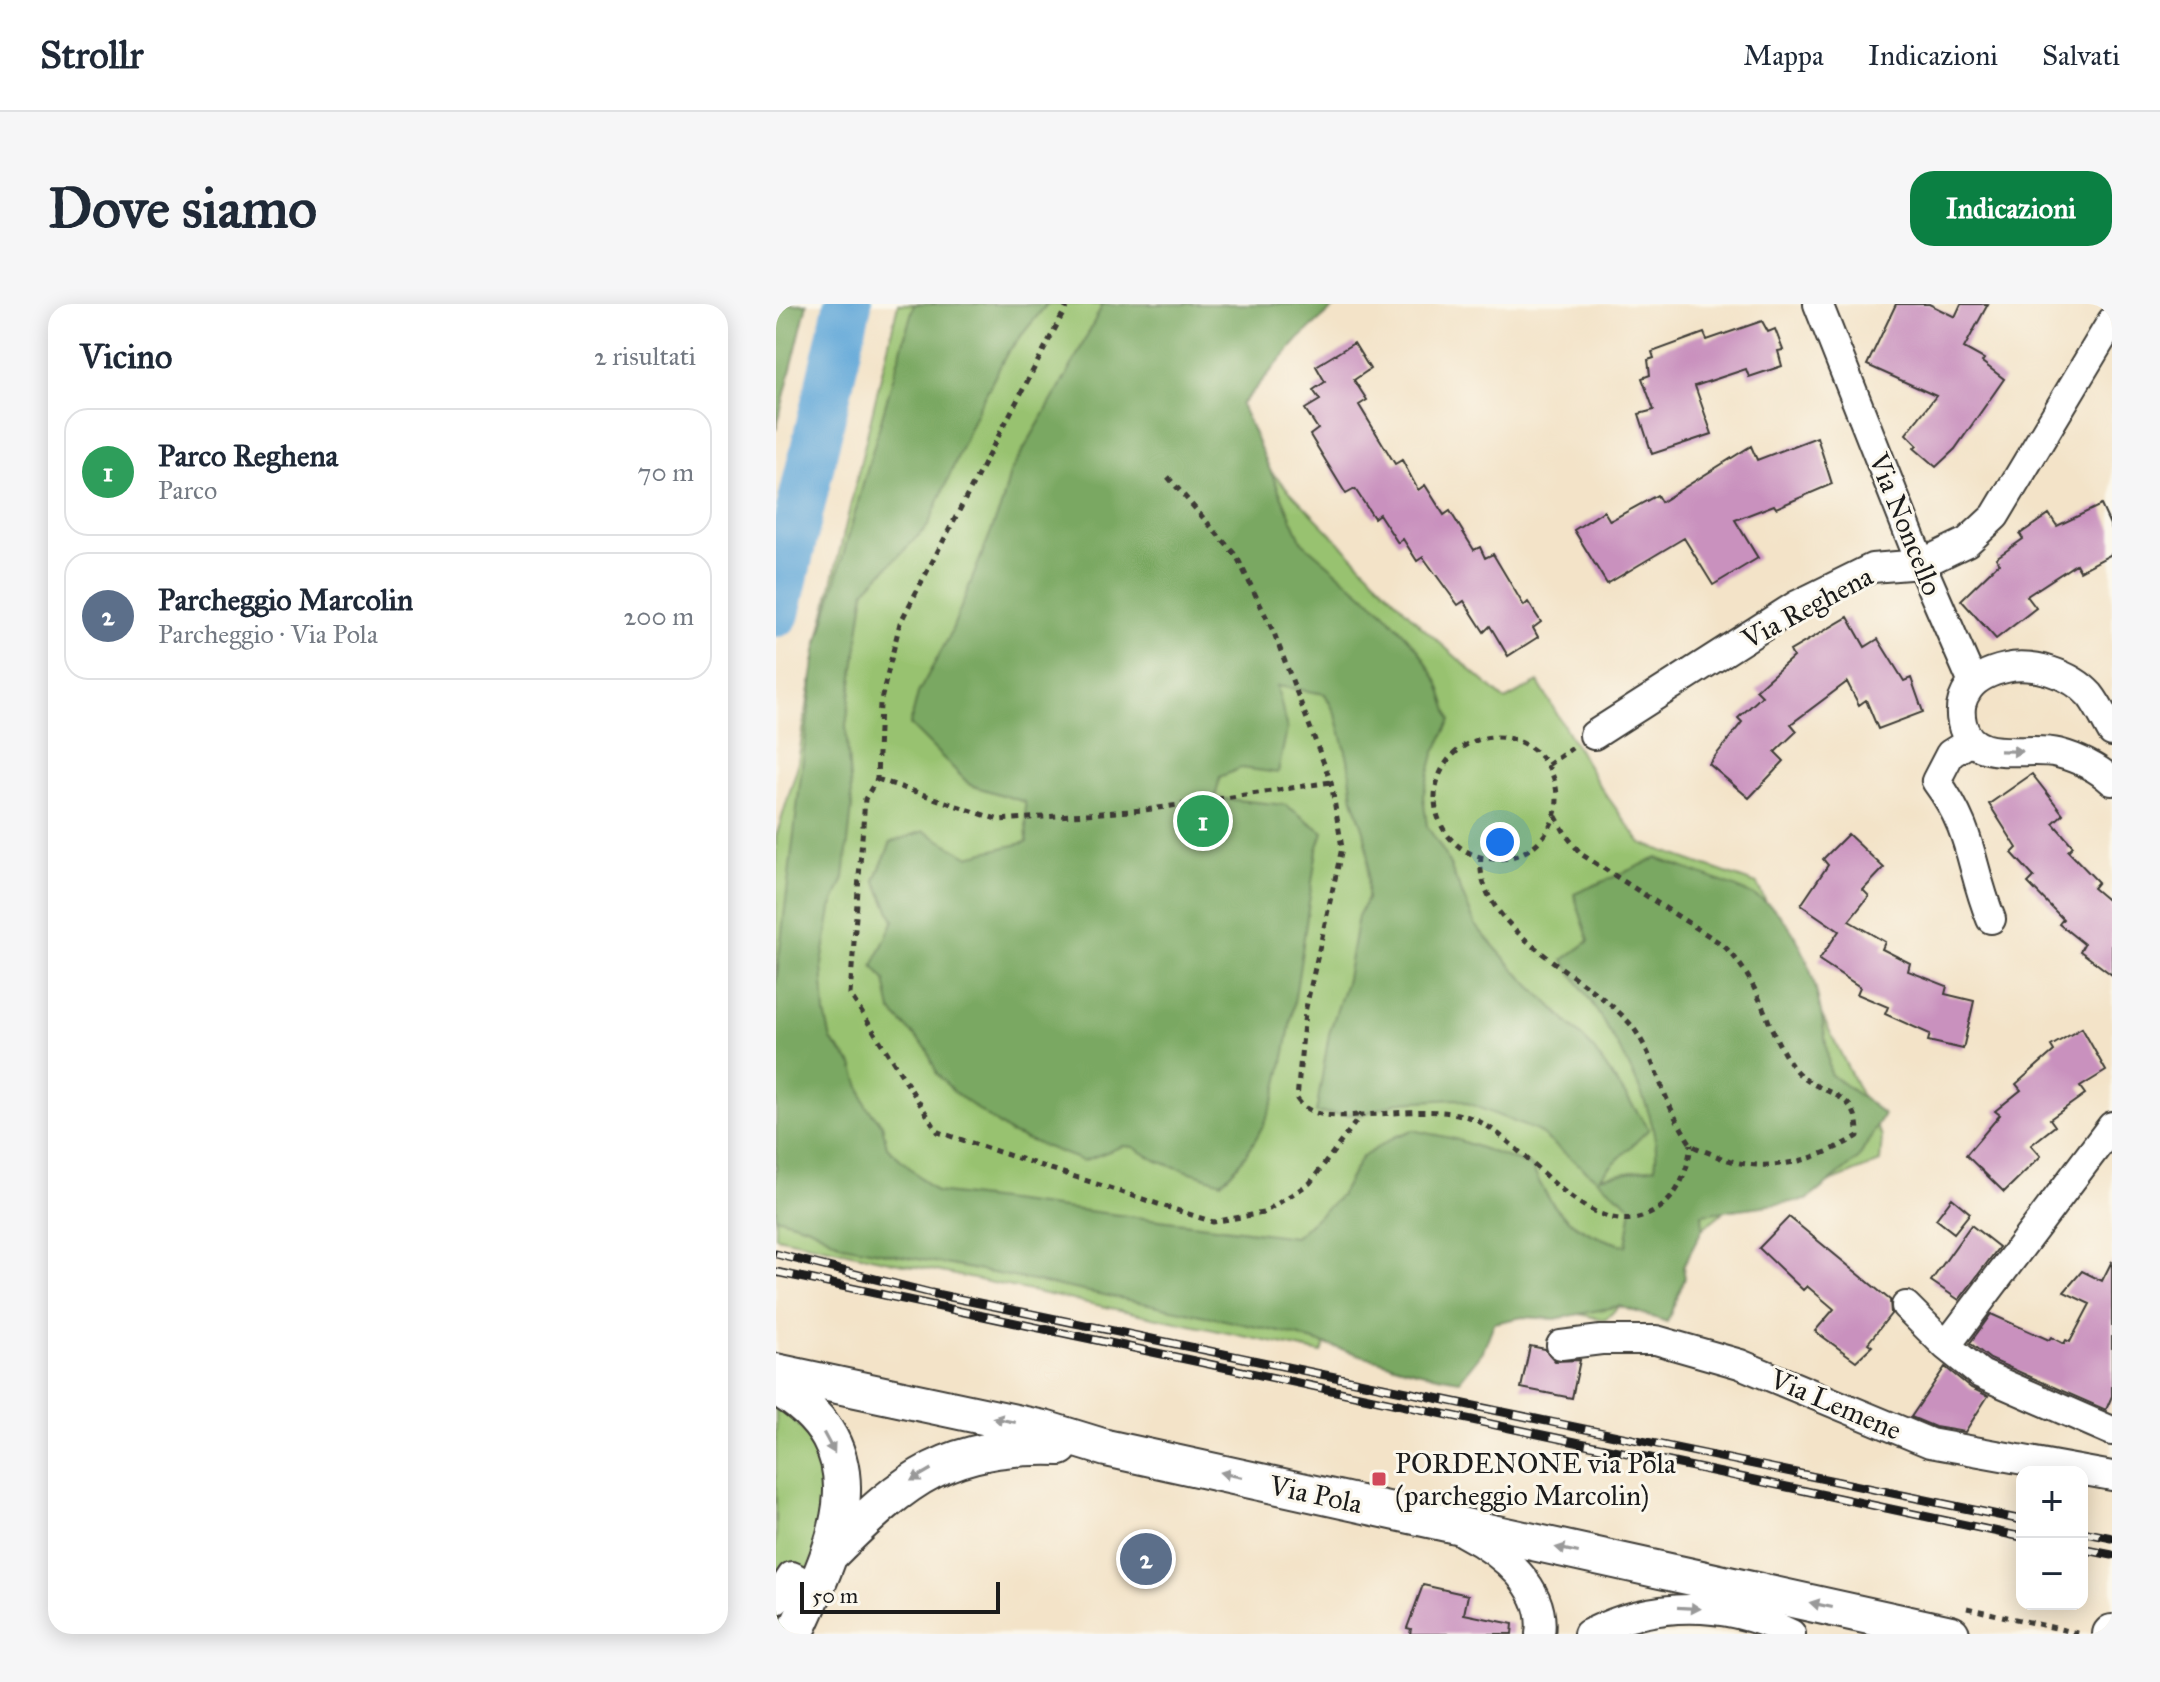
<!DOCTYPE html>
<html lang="it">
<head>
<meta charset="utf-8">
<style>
  body { margin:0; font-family:"IM FELL Great Primer",serif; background:#f6f6f7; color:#1f2937 }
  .controls { position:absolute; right:24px; bottom:24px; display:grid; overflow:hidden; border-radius:16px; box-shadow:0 4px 20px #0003 }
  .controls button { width:72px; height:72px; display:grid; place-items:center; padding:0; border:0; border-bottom:2px solid #e0e1e3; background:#fff; color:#1f2937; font:40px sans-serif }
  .scale { position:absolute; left:24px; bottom:20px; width:200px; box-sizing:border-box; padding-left:8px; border:4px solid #1c1c1c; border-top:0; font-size:22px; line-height:28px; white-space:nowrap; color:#1c1c1c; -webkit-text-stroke:6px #fbf7ec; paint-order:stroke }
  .you { position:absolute; left:724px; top:538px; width:28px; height:28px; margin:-20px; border:6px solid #fff; border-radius:50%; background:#1a73e8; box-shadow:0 0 0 12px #1a73e833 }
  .badge { display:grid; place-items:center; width:52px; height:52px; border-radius:50%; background:#0b8043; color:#fff; font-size:26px; font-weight:700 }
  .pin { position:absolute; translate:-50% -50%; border:4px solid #fff; box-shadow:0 2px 8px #0006 }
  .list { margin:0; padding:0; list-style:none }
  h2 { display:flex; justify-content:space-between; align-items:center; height:104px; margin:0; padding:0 32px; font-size:34px }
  h2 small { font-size:26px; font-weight:400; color:#747a83 }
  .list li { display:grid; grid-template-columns:52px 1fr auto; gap:24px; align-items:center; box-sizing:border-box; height:128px; margin:0 16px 16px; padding:0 16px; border:2px solid #e0e1e3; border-radius:24px }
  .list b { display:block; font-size:30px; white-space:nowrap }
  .list p { margin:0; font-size:26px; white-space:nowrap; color:#747a83 }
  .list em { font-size:26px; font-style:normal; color:#747a83 }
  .map { position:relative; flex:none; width:1336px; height:1330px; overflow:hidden; border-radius:24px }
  header { display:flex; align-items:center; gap:48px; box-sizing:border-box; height:112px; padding:0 40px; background:#fff; border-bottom:2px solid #e0e1e3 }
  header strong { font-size:38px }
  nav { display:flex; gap:44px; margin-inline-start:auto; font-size:28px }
  .intro { display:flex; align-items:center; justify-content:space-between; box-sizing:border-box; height:192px; padding:0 48px }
  h1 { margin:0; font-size:56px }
  .button { padding:20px 36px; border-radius:24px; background:#0b8043; color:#fff; font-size:28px; font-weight:700 }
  main { display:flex; gap:48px; padding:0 48px }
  aside { flex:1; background:#fff; border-radius:24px; box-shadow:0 4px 20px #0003 }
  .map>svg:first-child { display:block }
</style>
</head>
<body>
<header>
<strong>Strollr</strong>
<nav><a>Mappa</a><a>Indicazioni</a><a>Salvati</a></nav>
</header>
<div class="intro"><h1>Dove siamo</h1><a class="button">Indicazioni</a></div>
<main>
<aside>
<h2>Vicino<small>2 risultati</small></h2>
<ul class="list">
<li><span class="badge" style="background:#2e9e5b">1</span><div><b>Parco Reghena</b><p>Parco</p></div><em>70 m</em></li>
<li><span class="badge" style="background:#5c6f8a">2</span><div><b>Parcheggio Marcolin</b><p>Parcheggio · Via Pola</p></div><em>200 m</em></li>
</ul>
</aside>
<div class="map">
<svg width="1336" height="1330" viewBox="0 0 1336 1330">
  <rect width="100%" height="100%" fill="#fbf7ec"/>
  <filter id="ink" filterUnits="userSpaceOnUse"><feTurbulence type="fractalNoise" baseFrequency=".0125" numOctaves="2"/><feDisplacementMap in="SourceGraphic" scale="16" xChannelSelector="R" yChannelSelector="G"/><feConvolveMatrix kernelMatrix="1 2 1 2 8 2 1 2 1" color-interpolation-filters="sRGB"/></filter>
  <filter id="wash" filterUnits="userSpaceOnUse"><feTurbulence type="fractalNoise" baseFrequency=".006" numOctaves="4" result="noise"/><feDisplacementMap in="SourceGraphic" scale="32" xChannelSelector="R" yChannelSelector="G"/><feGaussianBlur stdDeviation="1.8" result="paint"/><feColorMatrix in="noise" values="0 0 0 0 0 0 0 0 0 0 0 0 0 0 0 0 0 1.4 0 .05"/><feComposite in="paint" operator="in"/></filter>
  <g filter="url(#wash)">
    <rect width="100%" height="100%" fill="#f3e3c8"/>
    <path fill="#98c26f" stroke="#5a6f46" stroke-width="2" d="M 122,0 L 543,0 L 470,59 L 462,134 L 646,323 L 729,396 L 762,378 L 823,481 L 865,539 L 981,580 L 1106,833 L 1104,858 L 1015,894 L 981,881 L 901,945 L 829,1016 L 786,1006 L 564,992 L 546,1049 L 0,933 L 0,533 L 21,464 L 40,347 Z
      M 0,1100 C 89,1170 41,1245 5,1330 L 0,1330 Z"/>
    <path fill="#7aa862" stroke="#4b623f" stroke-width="2" d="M 0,0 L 31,0 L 0,126 Z
      M 138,0 L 271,0 L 231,49 L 202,105 L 152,222 L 89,286 L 70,422 L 76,503 L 68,574 L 55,605 L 46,660 L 49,709 L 55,736 L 77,761 L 90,802 L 106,820 L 111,843 L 160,888 L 519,933 L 564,892 L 585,854 L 618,833 L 637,826 L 679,835 L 756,862 C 776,911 799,928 850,942 L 856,903 L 761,827 L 681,795 L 623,798 L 585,811 L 540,809 L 553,730 L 571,675 L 582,612 L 591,595 L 592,550 L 588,527 L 577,495 L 572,455 L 560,411 L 549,390 L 501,382 L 511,425 L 502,469 L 465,464 L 444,473 L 439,494 L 510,501 L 547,528 L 541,546 C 528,625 520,707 501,784 C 493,816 470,858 445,878 L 381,857 L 357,843 L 347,842 L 307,857 L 234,829 L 178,788 L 161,770 L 151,745 L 115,707 L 109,676 L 97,662 L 118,616 L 99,576 L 115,538 L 148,527 L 192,552 L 251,538 L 249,498 L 194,481 L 134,421 L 142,389 L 173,333 L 226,200 L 234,169 L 292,69 L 327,0 L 562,0 L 523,35 L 465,101 L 526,238 L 609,309 L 642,345 L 663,380 L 675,416 L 658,450 L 647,492 L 651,522 L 669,550 L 700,622 L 738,665 L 815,742 L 873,825 L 824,873 L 879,863 C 890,804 820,705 787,656 L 813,637 L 798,590 L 881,554 C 906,564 972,585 991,599 C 1039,636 1047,715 1054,770 L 1108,810 L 1082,855 L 1031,896 L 926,910 L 927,924 L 907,963 L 909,974 L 891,1018 L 843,1002 L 779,1015 L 747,1013 L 718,1019 L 707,1047 L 684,1076 C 624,1067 567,1043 508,1029 C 361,996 214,968 66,941 L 33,923 L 0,913 L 0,679 L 40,347 Z"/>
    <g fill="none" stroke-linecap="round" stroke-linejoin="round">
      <path stroke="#63a9d9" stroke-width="48" d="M 0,309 L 72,0"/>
    </g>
    <g id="blocks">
      <path fill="#c991be" d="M 1120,0 L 1153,0 L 1179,13 L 1185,0 L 1212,0 L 1188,44 L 1208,55 L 1206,58 L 1228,75 L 1179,145 L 1160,163 L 1138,144 L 1141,141 L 1130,130 L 1160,92 L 1091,61 Z
        M 986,17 L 992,28 L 999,25 L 1007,46 L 1002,47 L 1006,62 L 973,73 L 970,65 L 919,82 L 936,130 L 876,150 L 863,110 L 878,106 L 866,74 L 874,71 L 872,56 L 878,54 L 876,48 L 928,29 L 931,36 Z
        M 578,39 L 594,65 L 578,76 L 591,96 L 583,101 L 619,160 L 626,156 L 642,186 L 649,181 L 668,211 L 674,207 L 698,246 L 704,243 L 709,254 L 717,250 L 748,302 L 752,298 L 765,318 L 757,324 L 762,333 L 732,352 L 714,322 L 708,328 L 688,297 L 682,301 L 647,253 L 641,257 L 627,235 L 622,239 L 603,210 L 598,214 L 579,185 L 570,190 L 534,131 L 542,125 L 529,105 L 544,96 L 537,86 L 549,78 L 540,62 Z
        M 1041,133 L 1056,180 L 1000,204 L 998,201 L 959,216 L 982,254 L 937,281 L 908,234 L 831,280 L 798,226 L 828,207 L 834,217 L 881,191 L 885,198 L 975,142 L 981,156 Z
        M 1325,201 L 1336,225 L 1336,250 L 1304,267 L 1300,260 L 1251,292 L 1260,304 L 1220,335 L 1185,296 L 1223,259 L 1220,254 L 1247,235 L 1244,230 L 1273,210 L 1281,222 Z
        M 1072,313 L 1089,343 L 1102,335 L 1128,377 L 1135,374 L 1147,408 L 1102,425 L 1090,396 L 1083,401 L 1071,378 L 1015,420 L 1021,427 L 999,448 L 1008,457 L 973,494 L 933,460 L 966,418 L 962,414 L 986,392 L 980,386 L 1017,353 L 1014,347 Z
        M 1256,470 L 1287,510 L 1277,519 L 1297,542 L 1292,547 L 1322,578 L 1317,584 L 1336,600 L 1336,671 L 1304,647 L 1308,640 L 1283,620 L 1287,615 L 1252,579 L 1258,573 L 1236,549 L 1241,544 L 1213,500 Z
        M 1072,530 L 1108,564 L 1087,586 L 1093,592 L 1073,617 L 1109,638 L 1106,645 L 1134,659 L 1132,667 L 1171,682 L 1169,690 L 1198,697 L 1187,745 L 1152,737 L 1154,730 L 1109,710 L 1112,703 L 1081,690 L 1084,683 L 1043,656 L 1063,627 L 1025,601 L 1052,561 L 1047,555 Z
        M 1306,724 L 1330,767 L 1304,783 L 1309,790 L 1274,815 L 1279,822 L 1255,841 L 1265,852 L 1228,888 L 1190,851 L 1224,811 L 1219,807 L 1245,786 L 1240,780 L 1278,747 L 1275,742 Z
        M 1176,894 L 1194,909 L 1178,929 L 1160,915 Z
        M 1013,913 L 1114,996 L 1115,1010 L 1092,1039 L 1096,1042 L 1080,1057 L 1039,1027 L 1058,1005 L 1031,982 L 1027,986 L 983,944 Z
        M 1195,921 L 1223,943 L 1183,996 L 1155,977 Z
        M 1336,957 L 1336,1092 L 1330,1106 L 1214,1055 L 1194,1039 L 1215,1010 L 1273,1036 L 1275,1033 L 1288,1040 L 1290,1036 L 1294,1038 L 1314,1000 L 1288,988 L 1306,967 L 1326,977 Z
        M 754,1042 L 769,1045 L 779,1057 L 804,1056 L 796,1094 L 745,1084 Z
        M 1169,1063 L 1195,1084 L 1212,1092 L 1189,1128 L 1159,1123 L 1135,1113 Z
        M 647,1281 L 692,1291 L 688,1310 L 737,1320 L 736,1330 L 634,1330 L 635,1325 L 631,1324 Z"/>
    </g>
  </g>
  <g filter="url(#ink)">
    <use href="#blocks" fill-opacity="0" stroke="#3c3a36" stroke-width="2"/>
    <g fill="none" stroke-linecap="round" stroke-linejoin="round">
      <defs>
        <path id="minor" d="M 1042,0 L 1145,260 L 1197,379
          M 1336,428 C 1329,416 1322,401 1314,391 C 1295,370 1257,358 1230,364 C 1216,367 1202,372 1193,384 C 1185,395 1183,405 1186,419 C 1195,462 1252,441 1282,449 C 1301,454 1322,464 1336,477
          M 818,431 L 1021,301 L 1096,264 L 1145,260 L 1191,238 L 1219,212 L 1336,17
          M 1195,437 L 1174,450 L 1160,477 C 1198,528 1193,561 1215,615
          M 1336,822 L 1170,1042 L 1205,1070 L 1336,1127
          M 1130,1002 L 1170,1042
          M 785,1041 L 825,1036 L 880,1036 L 964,1060 L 1154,1139 L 1336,1172
          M 688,1229 C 725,1248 771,1284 764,1330
          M 0,1296 L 16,1272 L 40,1285
          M 812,1330 C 876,1297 950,1296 1015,1330"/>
        <path id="major" d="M 0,1068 L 268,1125 L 330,1144 L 1175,1330
          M 0,1083 C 110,1146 58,1244 19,1330
          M 56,1248 C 132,1172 172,1140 284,1143
          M 1335,1330 L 1336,1329"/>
      </defs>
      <use href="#minor" stroke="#3c3a36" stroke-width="32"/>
      <use href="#major" stroke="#3c3a36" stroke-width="40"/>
      <path stroke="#3c3a36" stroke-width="5" stroke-dasharray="6 6" stroke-linecap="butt" d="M 292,0 L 124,319 L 104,400 L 101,475 L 89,495 L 74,690 L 162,828 L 437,918 L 487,909 L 534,879 L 585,811 C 621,810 667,801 700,816 C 752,839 814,946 879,907 C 903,893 912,866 915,840
        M 392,173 L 461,253 L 498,329 L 555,478 L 566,544 L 529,708 L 521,795 C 535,815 561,812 584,811
        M659 494a61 61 0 1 1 122 0a61 61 0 1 1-122 0Z
        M 772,461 L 796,444
        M 101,475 L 223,516 L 369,506 L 555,478
        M 705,552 C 697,626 815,672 856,722 C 878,751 885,789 903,820 C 907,826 911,836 916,841 C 921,845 932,848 938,851 C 986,872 1039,858 1082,832 C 1083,781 1040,795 1016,762 C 988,722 986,678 947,641 L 805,550 L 790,531 L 778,509
        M 1191,1304 L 1306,1330"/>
      <use href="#minor" stroke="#fff" stroke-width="28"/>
      <use href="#major" stroke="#fff" stroke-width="36"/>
      <defs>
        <path id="rail" d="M 0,950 L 155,989 L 1246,1216
          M 0,968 L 1246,1233
          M 1306,1228 L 1336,1234
          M 1306,1245 L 1336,1251"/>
      </defs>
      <use href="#rail" stroke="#1c1c1c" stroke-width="9"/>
      <use href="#rail" stroke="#fbf7ec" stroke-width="6" stroke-dasharray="18" stroke-linecap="butt"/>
    </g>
    <defs><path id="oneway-solid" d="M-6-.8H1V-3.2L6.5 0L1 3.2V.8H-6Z" transform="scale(2)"/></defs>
    <g fill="#999">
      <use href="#oneway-solid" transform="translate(1235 447) rotate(1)"/>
      <use href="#oneway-solid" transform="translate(228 1116) rotate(-168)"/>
      <use href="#oneway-solid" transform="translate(53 1139) rotate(62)"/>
      <use href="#oneway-solid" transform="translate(145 1171) rotate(150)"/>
      <use href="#oneway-solid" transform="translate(455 1171) rotate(-168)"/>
      <use href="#oneway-solid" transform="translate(791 1246) rotate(-168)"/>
      <use href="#oneway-solid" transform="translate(1045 1301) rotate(-168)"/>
      <use href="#oneway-solid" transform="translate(913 1304) rotate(3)"/>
    </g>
  </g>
  <rect fill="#d1495b" stroke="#fbf7ec" stroke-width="3" x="595" y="1167" width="16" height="16" rx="4"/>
  <g text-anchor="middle" stroke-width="6" stroke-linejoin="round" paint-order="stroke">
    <g font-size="28" fill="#1c1c1c" stroke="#fbf7ec">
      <text transform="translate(1130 220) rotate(68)" y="10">Via Noncello</text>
      <text transform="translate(1031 303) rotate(-28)" y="10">Via Reghena</text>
      <text transform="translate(1060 1100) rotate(23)" y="10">Via Lemene</text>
      <text transform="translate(540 1190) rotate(12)" y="10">Via Pola</text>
    </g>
    <g font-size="28" fill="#1c1c1c" stroke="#fbf7ec" text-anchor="start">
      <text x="619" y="1169">PORDENONE via Pola<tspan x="619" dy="32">(parcheggio Marcolin)</tspan></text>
    </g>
  </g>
</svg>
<div class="controls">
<button>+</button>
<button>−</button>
</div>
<div class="scale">50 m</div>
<div class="you"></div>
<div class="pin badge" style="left:427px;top:517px;background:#2e9e5b">1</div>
<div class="pin badge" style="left:370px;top:1255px;background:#5c6f8a">2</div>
</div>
</main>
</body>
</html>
